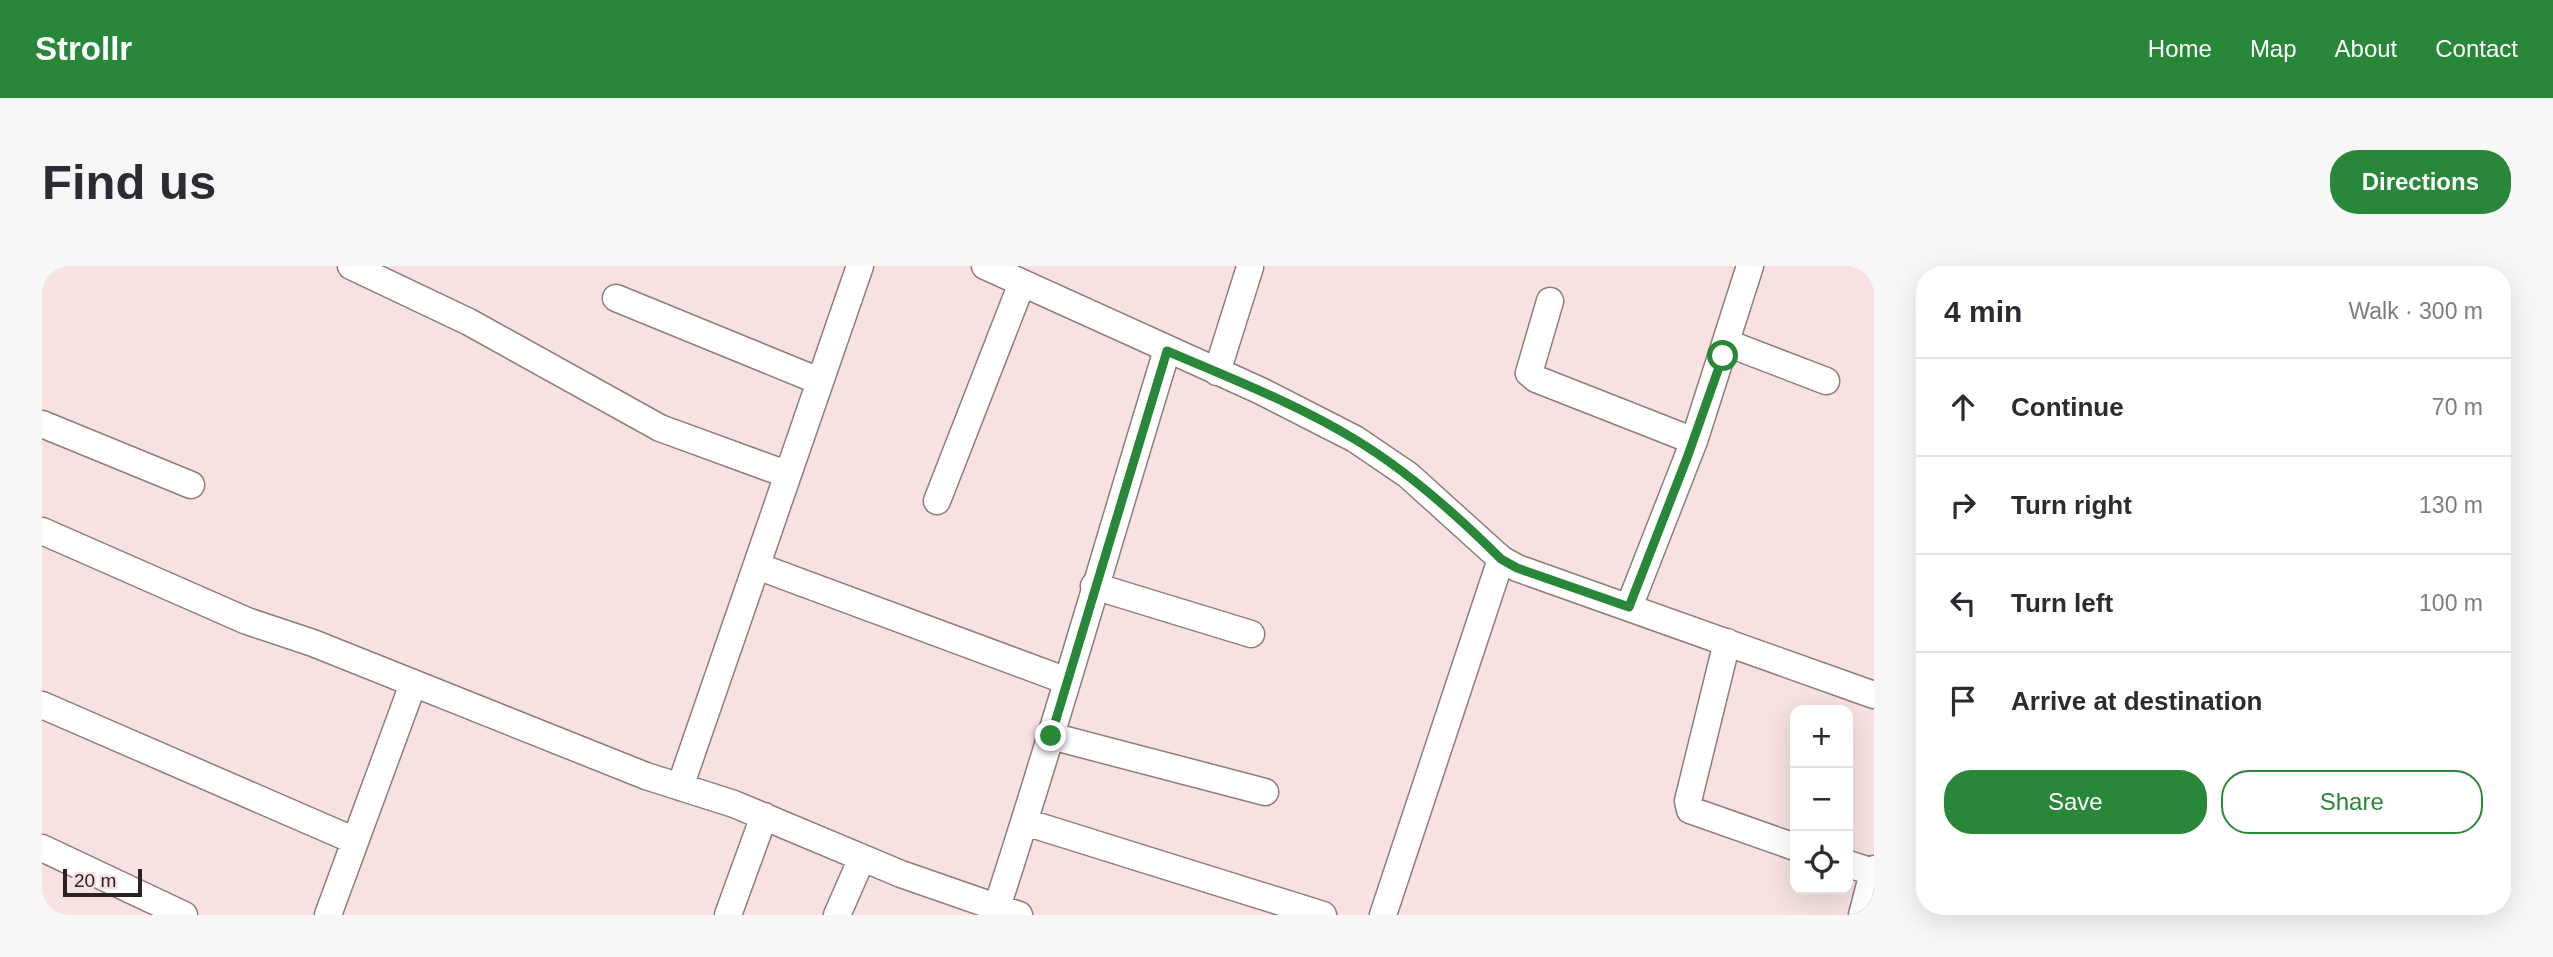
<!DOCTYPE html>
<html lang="en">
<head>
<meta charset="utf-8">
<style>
  body { margin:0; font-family:Helvetica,sans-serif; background:#f7f7f7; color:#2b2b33 }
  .controls { position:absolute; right:21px; bottom:21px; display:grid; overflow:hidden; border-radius:14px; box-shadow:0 7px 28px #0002 }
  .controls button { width:63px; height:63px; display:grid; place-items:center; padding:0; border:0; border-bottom:2px solid #e1e1e2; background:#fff; color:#2b2b33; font:35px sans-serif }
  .scale { position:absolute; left:21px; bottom:18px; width:79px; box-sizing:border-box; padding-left:7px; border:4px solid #292122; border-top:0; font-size:19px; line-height:24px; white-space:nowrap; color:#292122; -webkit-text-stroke:5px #f7e1e1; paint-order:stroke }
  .stop { position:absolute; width:21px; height:21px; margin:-16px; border:5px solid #288739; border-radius:50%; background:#fff }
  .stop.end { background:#288739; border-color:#fff; box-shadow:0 2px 7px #0008 }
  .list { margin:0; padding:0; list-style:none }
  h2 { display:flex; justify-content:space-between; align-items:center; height:91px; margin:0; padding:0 28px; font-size:30px }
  h2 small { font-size:23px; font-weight:400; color:#7c7c81 }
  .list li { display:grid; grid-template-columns:46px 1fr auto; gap:21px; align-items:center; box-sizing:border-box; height:98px; padding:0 28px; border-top:2px solid #e1e1e2 }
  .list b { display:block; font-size:26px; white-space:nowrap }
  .list em { font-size:23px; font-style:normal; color:#7c7c81 }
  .actions { display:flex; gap:14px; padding:21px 28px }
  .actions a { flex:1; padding:16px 0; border:2px solid #288739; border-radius:28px; text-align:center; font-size:24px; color:#288739 }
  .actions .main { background:#288739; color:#fff }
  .icon { flex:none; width:38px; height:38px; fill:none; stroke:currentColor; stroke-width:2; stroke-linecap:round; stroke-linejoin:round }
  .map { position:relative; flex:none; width:1832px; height:649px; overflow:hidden; border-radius:28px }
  header { display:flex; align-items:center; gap:42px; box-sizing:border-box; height:98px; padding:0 35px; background:#288739; color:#fff }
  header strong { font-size:33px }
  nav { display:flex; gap:38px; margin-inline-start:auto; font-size:24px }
  .intro { display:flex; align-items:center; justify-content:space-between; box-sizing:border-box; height:168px; padding:0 42px }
  h1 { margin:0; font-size:49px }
  .button { padding:18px 32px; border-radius:28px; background:#288739; color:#fff; font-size:24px; font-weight:700 }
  main { display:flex; gap:42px; padding:0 42px }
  aside { flex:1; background:#fff; border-radius:28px; box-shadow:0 7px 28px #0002 }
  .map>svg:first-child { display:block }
</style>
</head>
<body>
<header>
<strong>Strollr</strong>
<nav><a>Home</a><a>Map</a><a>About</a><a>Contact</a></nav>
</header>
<div class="intro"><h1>Find us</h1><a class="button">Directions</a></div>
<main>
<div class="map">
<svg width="1832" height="649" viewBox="0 0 1832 649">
  <rect width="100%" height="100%" fill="#f7e1e1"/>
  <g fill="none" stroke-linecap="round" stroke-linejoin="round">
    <defs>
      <path id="minor" d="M 309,0 L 427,56 L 618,162 L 744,208
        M 943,0 L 1219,125 L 1313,173 L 1366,209 L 1459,293 L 1475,302 L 1832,429
        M 574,32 L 777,115
        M 1508,35 L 1487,107 L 1494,113 L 1652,175
        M 1685,77 L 1784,115
        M 1175,106 L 1208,1
        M 0,158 L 149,219
        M 895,235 L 980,17
        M 0,265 L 205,355 L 271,377 L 604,510 L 692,538 L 859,608 L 977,649
        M 715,300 L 1025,415
        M 1052,320 L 1209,368
        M 1587,341 L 1652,175 L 1708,0
        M 1685,376 L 1646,535 L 1648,544 L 1753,581
        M 0,439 L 311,574
        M 1009,470 L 1223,526
        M 638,521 L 818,0
        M 983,556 L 1281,649
        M 0,582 L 142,649
        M 1806,598 L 1831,606
        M 955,641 C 1015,457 1068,270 1125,84
        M 286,649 L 371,418
        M 686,649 L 722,550
        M 795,649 L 820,592
        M 1341,649 L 1459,293
        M 1820,649 L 1832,603"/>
    </defs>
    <use href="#minor" stroke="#907c7d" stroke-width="29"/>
    <use href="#minor" stroke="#fff" stroke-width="26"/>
  </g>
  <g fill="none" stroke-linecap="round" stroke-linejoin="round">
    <path stroke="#288739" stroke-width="9" d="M 1009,470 L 1125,85 C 1188,112 1255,138 1314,174 C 1367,206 1415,249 1459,293 L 1475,302 L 1587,341 L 1645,192 L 1681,90"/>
  </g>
</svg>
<div class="controls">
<button>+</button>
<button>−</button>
<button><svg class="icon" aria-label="locate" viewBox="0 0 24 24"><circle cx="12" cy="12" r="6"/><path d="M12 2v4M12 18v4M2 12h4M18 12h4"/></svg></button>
</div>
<div class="scale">20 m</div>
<div class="stop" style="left:1681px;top:90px"></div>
<div class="stop end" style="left:1009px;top:470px"></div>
</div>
<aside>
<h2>4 min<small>Walk · 300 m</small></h2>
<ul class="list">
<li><svg class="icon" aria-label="ahead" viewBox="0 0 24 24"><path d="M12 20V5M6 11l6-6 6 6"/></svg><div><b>Continue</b></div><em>70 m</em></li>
<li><svg class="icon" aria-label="right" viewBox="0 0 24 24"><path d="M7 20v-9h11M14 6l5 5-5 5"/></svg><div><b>Turn right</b></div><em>130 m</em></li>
<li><svg class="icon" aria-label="left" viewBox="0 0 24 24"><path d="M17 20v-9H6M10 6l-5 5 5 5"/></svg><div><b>Turn left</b></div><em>100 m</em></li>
<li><svg class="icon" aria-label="arrive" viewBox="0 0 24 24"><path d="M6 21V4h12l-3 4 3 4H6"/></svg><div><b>Arrive at destination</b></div></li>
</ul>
<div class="actions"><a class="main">Save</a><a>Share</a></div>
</aside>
</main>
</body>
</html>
